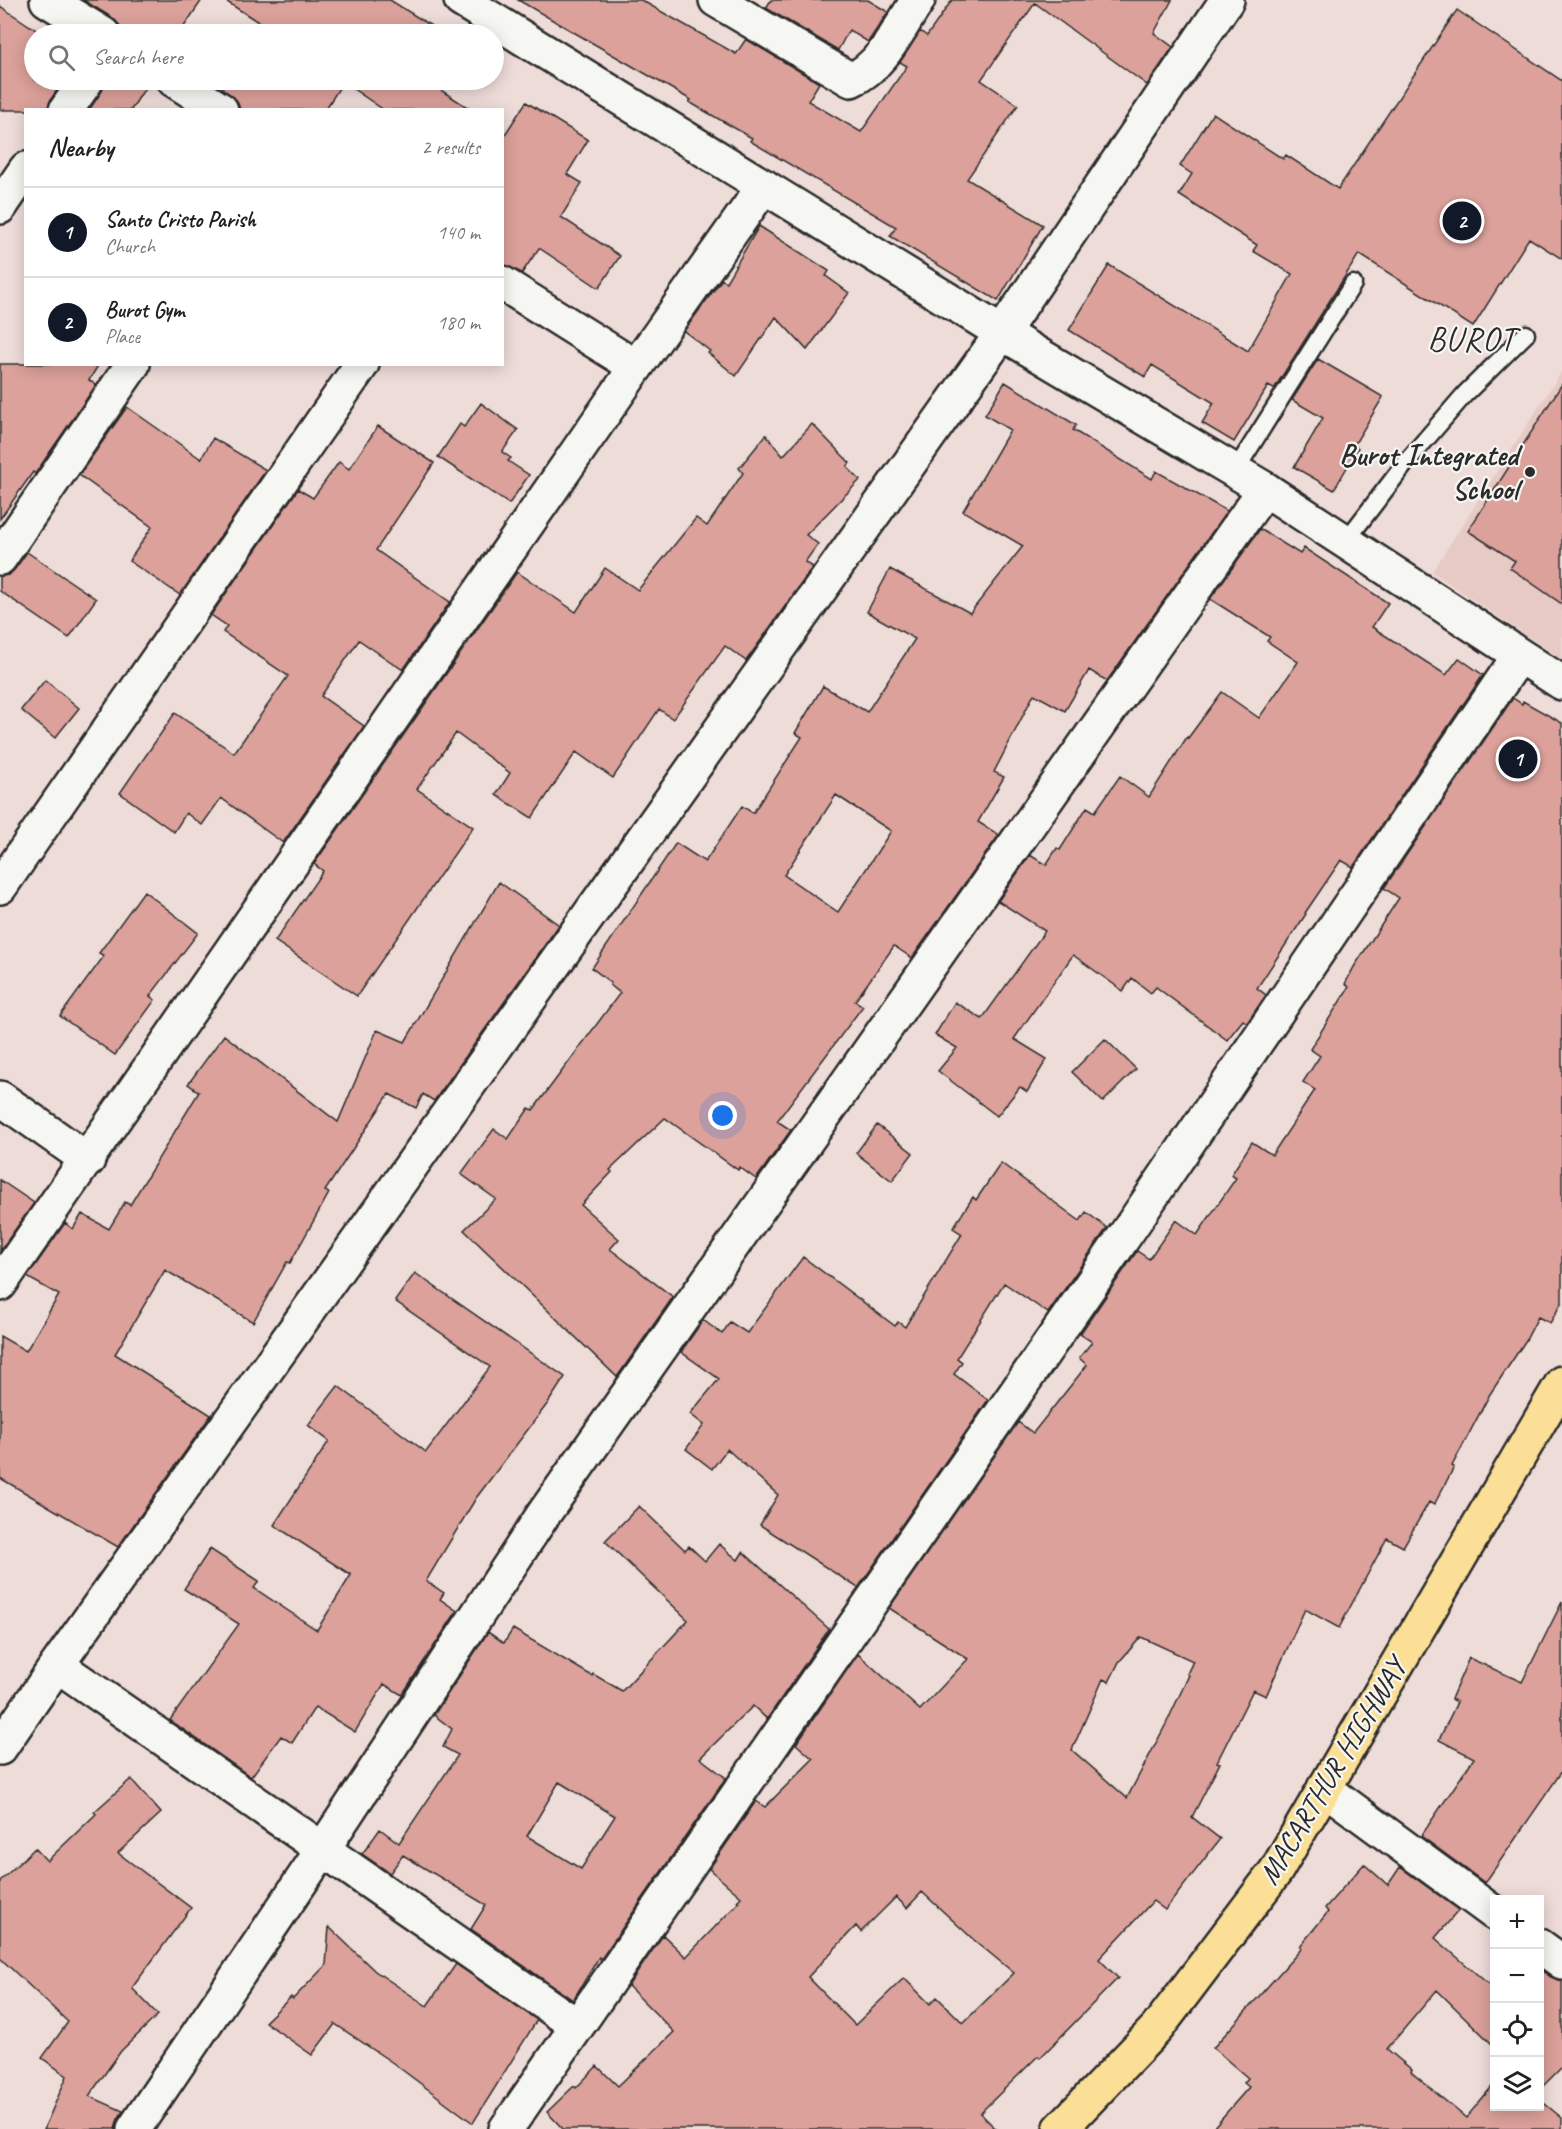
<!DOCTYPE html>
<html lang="en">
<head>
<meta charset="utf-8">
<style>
  body { margin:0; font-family:Caveat,sans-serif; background:#f2f2f2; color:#202124 }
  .controls { position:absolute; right:18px; bottom:18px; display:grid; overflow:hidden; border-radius:0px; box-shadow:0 3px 15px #0003 }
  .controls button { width:54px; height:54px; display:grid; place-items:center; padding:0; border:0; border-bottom:2px solid #e0e0e0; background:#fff; color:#202124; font:30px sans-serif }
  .you { position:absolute; left:723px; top:1116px; width:21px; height:21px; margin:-15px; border:4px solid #fff; border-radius:50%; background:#1a73e8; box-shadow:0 0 0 9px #1a73e833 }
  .badge { display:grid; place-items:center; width:39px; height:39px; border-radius:50%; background:#111827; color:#fff; font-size:20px; font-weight:700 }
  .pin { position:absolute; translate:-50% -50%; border:3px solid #fff; box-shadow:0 2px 6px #0006 }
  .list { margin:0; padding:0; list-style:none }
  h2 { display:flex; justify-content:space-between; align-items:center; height:78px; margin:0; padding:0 24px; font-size:26px }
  h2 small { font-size:20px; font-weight:400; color:#757577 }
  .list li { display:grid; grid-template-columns:39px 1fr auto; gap:18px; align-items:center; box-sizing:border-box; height:90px; padding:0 24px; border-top:2px solid #e0e0e0 }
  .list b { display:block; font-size:22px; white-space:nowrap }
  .list p { margin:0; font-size:20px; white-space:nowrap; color:#757577 }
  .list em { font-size:20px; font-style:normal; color:#757577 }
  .icon { flex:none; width:33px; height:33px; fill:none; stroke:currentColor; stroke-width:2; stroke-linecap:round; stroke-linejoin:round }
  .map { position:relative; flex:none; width:1562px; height:2129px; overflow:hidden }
  .search { position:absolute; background:#fff; box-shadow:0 3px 15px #0003; left:24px; top:24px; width:480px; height:66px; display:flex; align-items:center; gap:15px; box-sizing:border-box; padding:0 21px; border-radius:33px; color:#757577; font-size:22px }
  .panel { position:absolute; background:#fff; box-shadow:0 3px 15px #0003; left:24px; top:108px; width:480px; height:258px; border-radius:0px }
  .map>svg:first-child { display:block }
</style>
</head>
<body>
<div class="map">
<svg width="1562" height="2129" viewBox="0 0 1562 2129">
  <rect width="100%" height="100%" fill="#eedcd8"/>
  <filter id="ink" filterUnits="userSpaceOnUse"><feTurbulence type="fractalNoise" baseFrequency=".0167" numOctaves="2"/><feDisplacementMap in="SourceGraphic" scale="12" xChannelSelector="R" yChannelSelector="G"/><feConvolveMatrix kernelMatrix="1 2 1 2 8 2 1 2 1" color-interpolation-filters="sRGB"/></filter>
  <g filter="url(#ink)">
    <path fill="#e8cac5" d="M 1562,371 L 1562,660 L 1432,572 Z"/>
    <path fill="#dba19a" stroke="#2b2b2b" stroke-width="1.5" fill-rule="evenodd" d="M 83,0 L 202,0 L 179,34 L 122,34 L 120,26 L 113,18 Z
      M 224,0 L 390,0 L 433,27 L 429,34 L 256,34 L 263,25 Z
      M 518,0 L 641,0 L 736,54 L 746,39 L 819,83 L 808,101 L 861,132 L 907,66 L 900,62 L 920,31 L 927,36 L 952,0 L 1172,0 L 1154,33 L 1173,47 L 1147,85 L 1035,3 L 981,80 L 1018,105 L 967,179 L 1043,225 L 998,301 L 890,236 L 896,227 L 750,141 L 752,138 L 689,102 L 691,100 Z
      M 771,0 L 868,0 L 888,12 L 868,42 L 849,30 L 838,50 L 766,8 Z
      M 0,6 L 42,34 L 34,34 L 34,80 L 64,80 L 51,99 L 47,110 L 0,110 Z
      M 1457,10 L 1562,81 L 1562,259 L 1529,238 L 1473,327 L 1359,254 L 1274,389 L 1268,386 L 1234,442 L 1202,423 L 1214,403 L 1152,365 L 1145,377 L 1069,330 L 1109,265 L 1248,351 L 1292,274 L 1253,251 L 1257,245 L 1179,195 L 1192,174 L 1180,166 L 1213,113 L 1283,159 L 1286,155 L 1338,189 Z
      M 105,80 L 150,80 L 131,110 L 89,110 L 102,91 Z
      M 228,80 L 425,80 L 472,110 L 384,110 L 343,82 L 325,110 L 240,110 L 237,101 L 222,88 Z
      M 526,102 L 588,140 L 567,174 L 582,183 L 561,217 L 620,256 L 599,288 L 539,248 L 522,273 L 502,264 L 502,139 Z
      M 759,226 L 829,271 L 826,276 L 849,293 L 807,350 L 776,317 L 736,376 L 708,353 L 710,351 L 684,331 L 722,279 L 726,282 Z
      M 1318,359 L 1383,397 L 1354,445 L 1358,448 L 1334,490 L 1294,467 L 1323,418 L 1292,400 Z
      M 0,364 L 99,364 L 89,380 L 96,385 L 35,474 L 33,472 L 0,519 Z
      M 1005,382 L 1076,425 L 1073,430 L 1152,479 L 1156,471 L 1227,511 L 1107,681 L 1089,670 L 1065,711 L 1034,694 L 994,772 L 1004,777 L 978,822 L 999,835 L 912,958 L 894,946 L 855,1001 L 863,1006 L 777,1121 L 791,1130 L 756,1179 L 739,1167 L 738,1170 L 665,1118 L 610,1170 L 612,1172 L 581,1205 L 619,1239 L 610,1249 L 673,1297 L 617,1377 L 464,1230 L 496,1199 L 461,1174 L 494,1129 L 508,1139 L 529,1108 L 533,1110 L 620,993 L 610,985 L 611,983 L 592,968 L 676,843 L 705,862 L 742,806 L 753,813 L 802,737 L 795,733 L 823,686 L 867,712 L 915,639 L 867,612 L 890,569 L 970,613 L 1023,546 L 963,511 L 1010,430 L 985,415 ZM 836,795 L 891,831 L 838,912 L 784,875 Z
      M 1562,384 L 1562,604 L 1510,568 L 1515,561 L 1468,531 Z
      M 481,403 L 518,430 L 502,452 L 511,458 L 508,461 L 529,475 L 509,504 L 438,457 L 460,424 L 464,427 Z
      M 127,407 L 201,459 L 213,438 L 266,470 L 180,595 L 129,561 L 152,527 L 79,475 Z
      M 812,424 L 850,463 L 847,467 L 860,480 L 806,535 L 818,544 L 805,562 L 813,567 L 746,661 L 725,646 L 673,719 L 659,709 L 613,778 L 576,752 L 532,818 L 496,795 L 510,773 L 456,733 L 417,789 L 473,827 L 357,996 L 275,941 L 323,871 L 314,864 L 517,572 L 576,612 L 605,568 L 638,590 L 696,518 L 707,526 L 743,473 L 739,468 L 766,435 L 783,456 Z
      M 378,426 L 434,463 L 376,550 L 450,602 L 403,670 L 359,640 L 321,696 L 364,726 L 283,843 L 221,798 L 202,825 L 186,813 L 174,832 L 120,793 L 175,713 L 234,753 L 288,676 L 223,632 L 227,626 L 211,615 L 298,489 L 313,498 L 339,462 L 349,469 Z
      M 1260,529 L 1300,554 L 1304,548 L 1388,603 L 1372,627 L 1446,675 L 1459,658 L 1483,675 L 1353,867 L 1341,860 L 1305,913 L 1306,914 L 1257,988 L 1266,995 L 1247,1023 L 1243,1020 L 1227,1040 L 1156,987 L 1151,993 L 1132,978 L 1123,991 L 1073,955 L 1014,1039 L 1047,1059 L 1027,1092 L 1020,1087 L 997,1116 L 938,1071 L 957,1048 L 935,1035 L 955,1002 L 982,1019 L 1045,931 L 998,901 L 1030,855 L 1046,865 L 1057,848 L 1060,850 L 1087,807 L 1095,812 L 1120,776 L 1149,797 L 1187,737 L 1188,738 L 1222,692 L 1259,718 L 1298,662 L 1267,641 L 1270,637 L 1210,599 Z
      M 27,552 L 96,599 L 69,638 L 0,591 L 0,576 L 9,575 L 15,569 Z
      M 45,680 L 79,708 L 55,738 L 21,710 Z
      M 1513,698 L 1522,704 L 1523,701 L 1562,723 L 1562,1302 L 1550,1323 L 1538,1317 L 1526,1340 L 1490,1394 L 1452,1466 L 1454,1467 L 1434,1505 L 1429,1502 L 1403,1547 L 1387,1538 L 1339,1628 L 1305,1609 L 1266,1696 L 1253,1690 L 1217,1762 L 1220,1763 L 1192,1817 L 1220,1839 L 1165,1910 L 1153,1901 L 1099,1959 L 1118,1978 L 1040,2058 L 1038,2056 L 980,2113 L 996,2129 L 563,2129 L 547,2112 L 574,2086 L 576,2088 L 597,2066 L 618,2086 L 674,2032 L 628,1986 L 663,1935 L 686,1957 L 739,1902 L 737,1901 L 741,1897 L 709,1869 L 756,1801 L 765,1807 L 813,1759 L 796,1744 L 858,1654 L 920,1710 L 968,1659 L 889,1608 L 1018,1422 L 1033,1433 L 1087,1365 L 1079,1358 L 1092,1342 L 1080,1334 L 1137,1251 L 1149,1259 L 1176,1220 L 1197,1235 L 1236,1178 L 1231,1175 L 1252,1142 L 1272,1155 L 1315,1090 L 1303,1082 L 1320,1056 L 1310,1049 L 1349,987 L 1345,984 L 1354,967 L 1399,898 L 1384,888 ZM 1141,1637 L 1193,1661 L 1187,1674 L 1189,1675 L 1166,1724 L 1127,1798 L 1072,1750 L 1103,1679 L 1109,1682 L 1119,1662 ZM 922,1892 L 974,1940 L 1014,1973 L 963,2023 L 937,1997 L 930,2004 L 904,1978 L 855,2025 L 808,1977 L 856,1926 L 861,1932 L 896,1897 L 907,1908 Z
      M 499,882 L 559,925 L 434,1101 L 423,1094 L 416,1108 L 389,1094 L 325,1191 L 329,1193 L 290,1263 L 287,1262 L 253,1322 L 165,1270 L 115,1354 L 211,1415 L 118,1547 L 0,1478 L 0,1336 L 26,1351 L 59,1295 L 27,1277 L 65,1223 L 73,1229 L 82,1214 L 109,1229 L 125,1202 L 130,1205 L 199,1092 L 188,1084 L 224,1035 L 338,1122 L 377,1030 L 405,1042 Z
      M 144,891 L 198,933 L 150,996 L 155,1000 L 115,1055 L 60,1016 L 104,956 L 99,953 Z
      M 1105,1039 L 1136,1069 L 1103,1102 L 1072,1072 Z
      M 877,1125 L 913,1153 L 892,1181 L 856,1153 Z
      M 1001,1163 L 1080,1221 L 1086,1212 L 1107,1228 L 1048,1313 L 1004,1283 L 957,1358 L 962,1362 L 954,1374 L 988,1400 L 858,1588 L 760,1525 L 778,1495 L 727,1449 L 712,1469 L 686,1449 L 704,1425 L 690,1414 L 719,1379 L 681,1352 L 703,1320 L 722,1334 L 730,1322 L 747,1333 L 803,1257 L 895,1326 L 898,1322 L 905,1327 L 962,1234 L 953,1228 L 973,1197 L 976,1200 Z
      M 0,1180 L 34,1203 L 0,1251 Z
      M 415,1273 L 565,1377 L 548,1403 L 476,1498 L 426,1581 L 444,1593 L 440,1599 L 457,1611 L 402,1695 L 384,1684 L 355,1732 L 315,1707 L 292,1743 L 281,1736 L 251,1777 L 170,1720 L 239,1624 L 184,1589 L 210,1549 L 259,1581 L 254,1588 L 317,1630 L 351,1575 L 274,1525 L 329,1441 L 308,1425 L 338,1386 L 426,1452 L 490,1367 L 395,1301 Z
      M 639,1506 L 685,1550 L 689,1546 L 705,1561 L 719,1544 L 738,1560 L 743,1552 L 829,1629 L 767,1719 L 753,1706 L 700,1758 L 726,1778 L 601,1959 L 599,1957 L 573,2000 L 471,1929 L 486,1905 L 403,1855 L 390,1873 L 362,1854 L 380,1829 L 399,1843 L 458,1755 L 443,1747 L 452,1729 L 434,1715 L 488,1632 L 504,1643 L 513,1629 L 592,1676 L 593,1674 L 622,1691 L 688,1620 L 605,1541 ZM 559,1782 L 615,1816 L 581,1869 L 527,1836 Z
      M 1562,1602 L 1562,1771 L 1485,1883 L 1421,1836 L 1474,1758 L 1439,1740 L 1457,1702 L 1451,1699 L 1469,1658 L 1522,1682 Z
      M 131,1779 L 161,1813 L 118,1853 L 191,1908 L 132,1988 L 158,2015 L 121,2051 L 89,2096 L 123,2111 L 118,2119 L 115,2129 L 44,2129 L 67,2076 L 42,2058 L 68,2022 L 0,1958 L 0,1881 L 35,1848 L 47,1861 L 96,1814 L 94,1812 Z
      M 1364,1864 L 1388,1885 L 1400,1867 L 1459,1910 L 1435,1938 L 1494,1989 L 1494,2046 L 1437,1990 L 1387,2049 L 1412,2070 L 1411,2072 L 1466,2118 L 1494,2084 L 1494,2106 L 1539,2106 L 1539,2099 L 1562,2118 L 1562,2129 L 1212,2129 L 1249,2087 L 1244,2083 L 1248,2078 L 1213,2048 L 1302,1948 L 1300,1946 L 1328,1912 L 1325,1908 Z
      M 329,1927 L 375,1971 L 427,2006 L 456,1964 L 537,2020 L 473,2123 L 393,2063 L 335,2024 L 312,2055 L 265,2022 L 291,1997 L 293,1999 L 326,1965 Z
      M 1539,1969 L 1551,1977 L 1562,1980 L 1562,2067 L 1539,2090 Z"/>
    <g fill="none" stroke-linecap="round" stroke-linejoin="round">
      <defs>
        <path id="lane" d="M 1235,471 L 1353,284
          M 1345,542 L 1408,460 L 1465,394 L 1526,334"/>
        <path id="street" d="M 47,0 L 103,34
          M 716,0 L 851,80 C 883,66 899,28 918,0
          M 174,80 L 221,110
          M 66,110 L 87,80
          M 0,207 L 26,169
          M 502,283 L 636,367
          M 0,558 L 133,364
          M 0,887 L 362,364
          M 0,1098 L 88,1160
          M 57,1665 L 576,2025
          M 0,1748 L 57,1665 L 1002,333 L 1227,0
          M 1324,1788 L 1494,1913
          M 1540,1946 L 1562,1962
          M 134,2129 L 323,1849 L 543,1515 L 1265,489
          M 506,2129 L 1130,1228 L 1519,656"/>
        <path id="secondary" d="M 461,0 L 1002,333 L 1265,489 L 1562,683
          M 0,1284 L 636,367 L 764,186"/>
        <path id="highway" d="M 1060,2129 L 1157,2028 L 1276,1871 L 1562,1383"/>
      </defs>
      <use href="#lane" stroke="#2b2b2b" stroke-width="21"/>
      <use href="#street" stroke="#2b2b2b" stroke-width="38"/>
      <use href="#secondary" stroke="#2b2b2b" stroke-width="38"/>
      <use href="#highway" stroke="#2b2b2b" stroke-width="38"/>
      <use href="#lane" stroke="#f6f6f2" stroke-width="16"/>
      <use href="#street" stroke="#f6f6f2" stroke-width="33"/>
      <use href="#secondary" stroke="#f6f6f2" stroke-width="33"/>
      <use href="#highway" stroke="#fbdf96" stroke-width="33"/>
    </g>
  </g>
  <circle fill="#2b2b2b" stroke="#f6f6f2" stroke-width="2" cx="1530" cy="472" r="6"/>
  <g text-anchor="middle" stroke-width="4.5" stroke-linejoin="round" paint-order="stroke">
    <g font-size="30" font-weight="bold" fill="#2b2b2b" stroke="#f6f6f2" text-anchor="end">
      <text x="1518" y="465">Burot Integrated<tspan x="1518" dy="34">School</tspan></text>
    </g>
    <g font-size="30" fill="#2b2b2b" stroke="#f6f6f2">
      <text transform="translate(1332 1771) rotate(-59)" y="10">MACARTHUR HIGHWAY</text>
    </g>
    <g font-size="33" letter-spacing="1.5" fill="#2b2b2b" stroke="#f6f6f2">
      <text x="1472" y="350">BUROT</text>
    </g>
  </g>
</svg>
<div class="controls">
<button>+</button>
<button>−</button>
<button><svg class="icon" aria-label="locate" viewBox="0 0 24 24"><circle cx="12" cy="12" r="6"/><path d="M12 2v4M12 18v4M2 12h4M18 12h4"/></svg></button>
<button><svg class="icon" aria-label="layers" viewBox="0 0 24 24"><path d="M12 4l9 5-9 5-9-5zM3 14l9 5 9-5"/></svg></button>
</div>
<div class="you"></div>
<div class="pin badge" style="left:1518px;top:759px">1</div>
<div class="pin badge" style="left:1462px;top:221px">2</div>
<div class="search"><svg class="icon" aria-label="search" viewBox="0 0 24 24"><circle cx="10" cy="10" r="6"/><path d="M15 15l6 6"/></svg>Search here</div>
<section class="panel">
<h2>Nearby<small>2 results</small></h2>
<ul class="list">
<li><span class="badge">1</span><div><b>Santo Cristo Parish</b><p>Church</p></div><em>140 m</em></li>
<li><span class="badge">2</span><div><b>Burot Gym</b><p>Place</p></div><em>180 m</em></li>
</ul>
</section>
</div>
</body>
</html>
